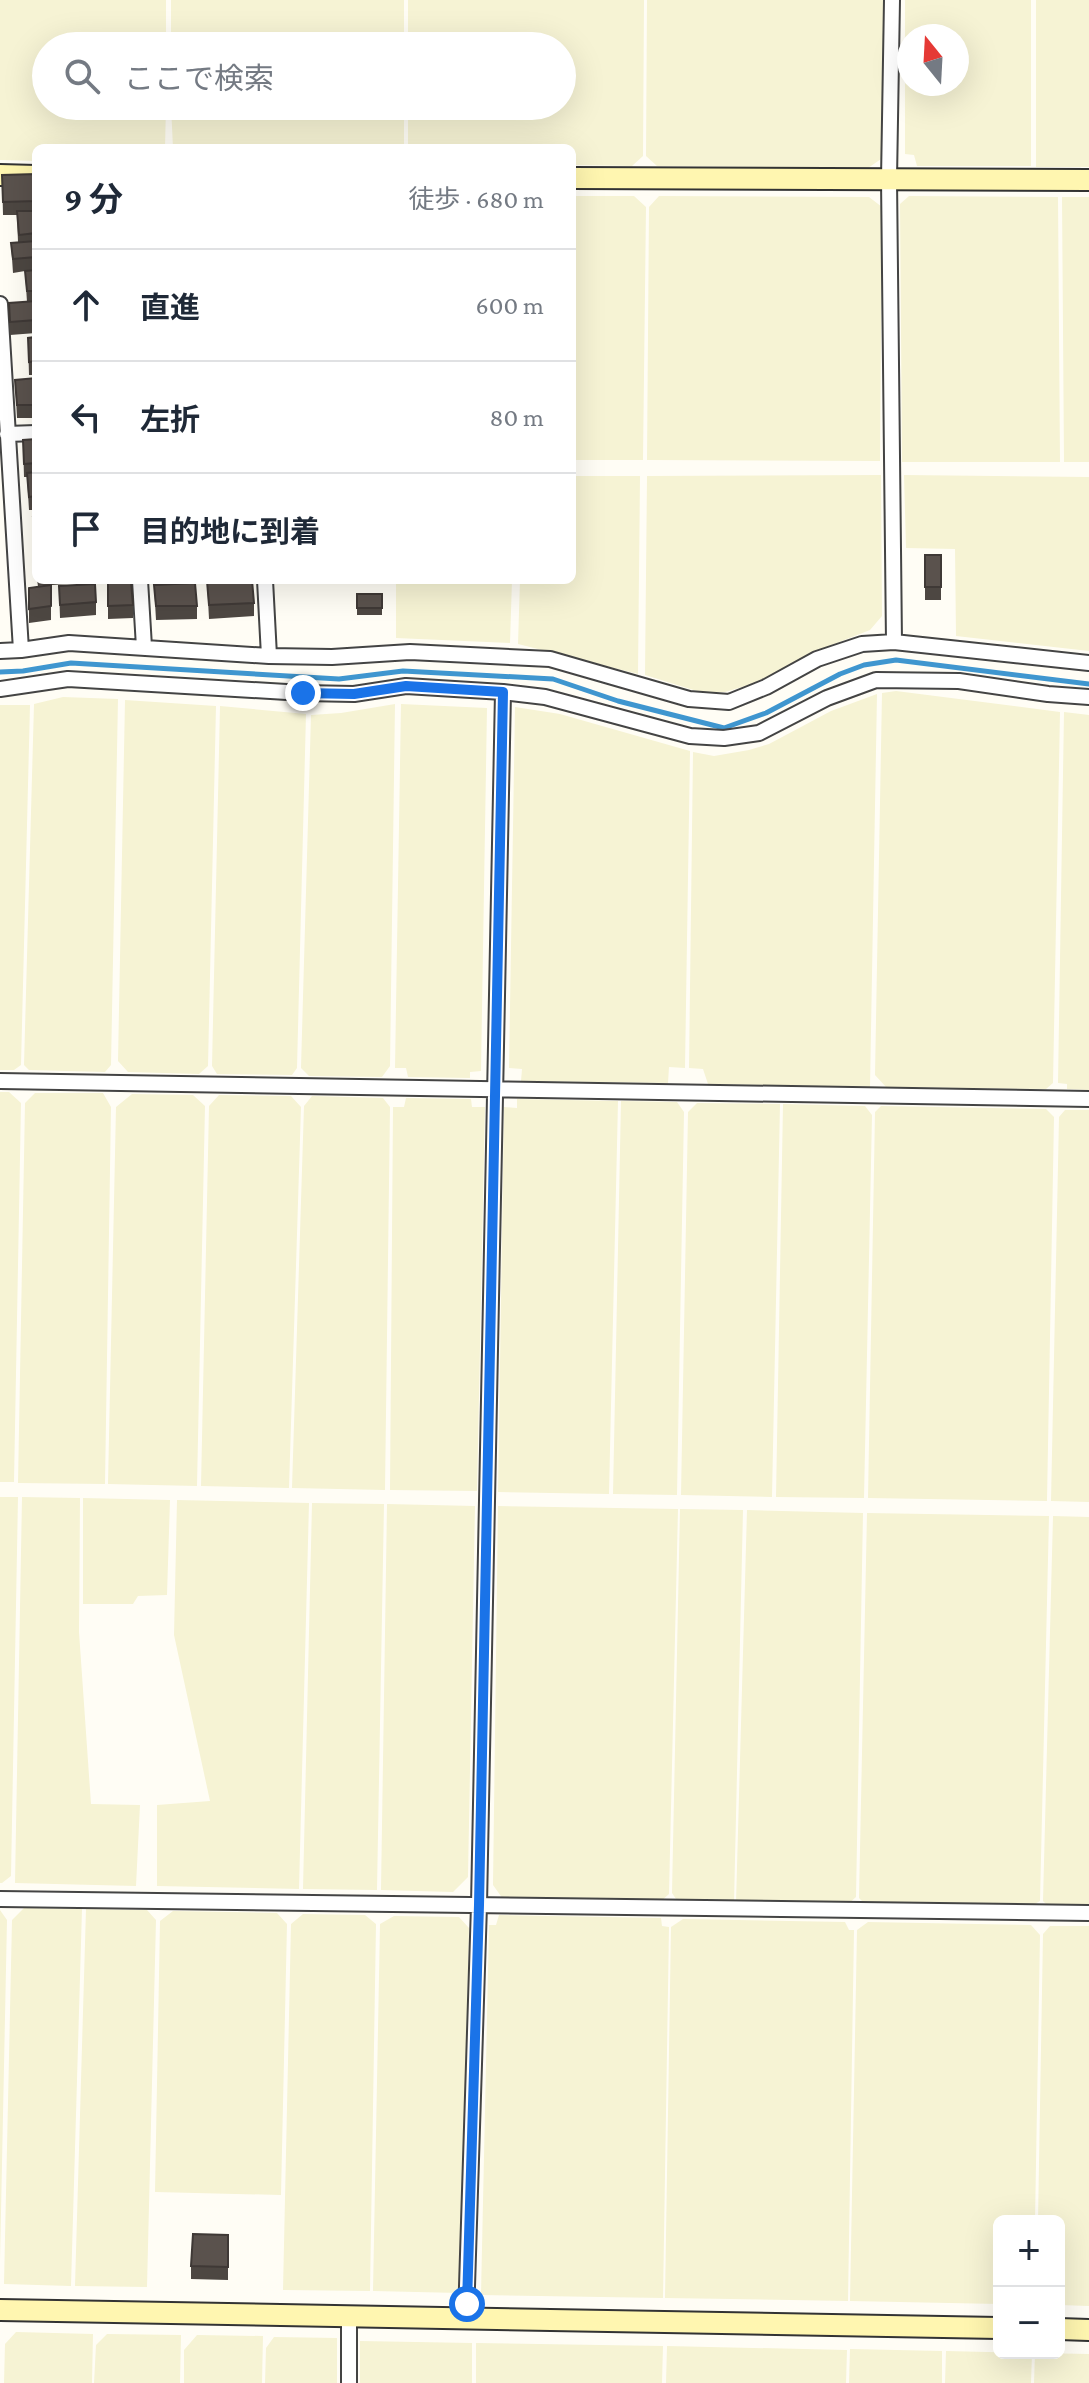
<!DOCTYPE html>
<html lang="ja">
<head>
<meta charset="utf-8">
<style>
  body { margin:0; font-family:"Crimson Pro","Noto Sans JP",serif; background:#f2f2f3; color:#1f2937 }
  .controls { position:absolute; right:24px; bottom:24px; display:grid; overflow:hidden; border-radius:12px; box-shadow:0 8px 32px #0002 }
  .controls button { width:72px; height:72px; display:grid; place-items:center; padding:0; border:0; border-bottom:2px solid #e0e1e3; background:#fff; color:#1f2937; font:40px sans-serif }
  .compass { position:absolute; left:897px; top:24px; width:72px; height:72px; border-radius:50%; background:#fff; box-shadow:0 8px 32px #0002; rotate:342deg }
  .stop { position:absolute; width:24px; height:24px; margin:-18px; border:6px solid #1a73e8; border-radius:50%; background:#fff }
  .stop.end { background:#1a73e8; border-color:#fff; box-shadow:0 2px 8px #0008 }
  .list { margin:0; padding:0; list-style:none }
  h2 { display:flex; justify-content:space-between; align-items:center; height:104px; margin:0; padding:0 32px; font-size:34px }
  h2 small { font-size:26px; font-weight:400; color:#747a83 }
  .list li { display:grid; grid-template-columns:52px 1fr auto; gap:24px; align-items:center; box-sizing:border-box; height:112px; padding:0 32px; border-top:2px solid #e0e1e3 }
  .list b { display:block; font-size:30px; white-space:nowrap }
  .list em { font-size:26px; font-style:normal; color:#747a83 }
  .icon { flex:none; width:44px; height:44px; fill:none; stroke:currentColor; stroke-width:2; stroke-linecap:round; stroke-linejoin:round }
  .map { position:relative; flex:none; width:1089px; height:2383px; overflow:hidden }
  .search { position:absolute; background:#fff; box-shadow:0 8px 32px #0002; left:32px; top:32px; width:544px; height:88px; display:flex; align-items:center; gap:20px; box-sizing:border-box; padding:0 28px; border-radius:44px; color:#747a83; font-size:30px }
  .panel { position:absolute; background:#fff; box-shadow:0 8px 32px #0002; left:32px; top:144px; width:544px; height:440px; border-radius:12px }
  .map>svg:first-child { display:block }
</style>
</head>
<body>
<div class="map">
<svg width="1089" height="2383" viewBox="0 0 1089 2383">
  <rect width="100%" height="100%" fill="#fffdf5"/>
  <path fill="#f6f3d4" fill-rule="evenodd" d="M 0,0 L 166,0 L 166,46 L 46,46 L 46,106 L 166,106 L 165,148 L 36,148 L 36,161 L 0,160 Z
    M 171,0 L 404,0 L 404,46 L 171,46 Z
    M 408,0 L 644,0 L 643,156 L 632,166 L 572,165 L 572,148 L 408,148 L 408,106 L 562,106 L 562,46 L 408,46 Z
    M 647,0 L 884,0 L 884,157 L 868,168 L 657,166 L 646,156 Z
    M 905,0 L 1031,0 L 1031,166 L 917,166 L 914,155 L 905,154 ZM 957,36 L 957,84 L 909,84 L 909,36 Z
    M 1036,0 L 1089,0 L 1089,167 L 1036,167 Z
    M 171,106 L 404,106 L 404,148 L 173,148 Z
    M 572,196 L 634,196 L 646,207 L 643,460 L 572,460 Z
    M 659,196 L 869,197 L 882,207 L 880,461 L 647,460 L 649,207 Z
    M 909,196 L 1058,197 L 1060,462 L 902,462 L 900,204 Z
    M 1062,197 L 1089,197 L 1089,462 L 1064,462 Z
    M 881,475 L 882,616 L 870,630 L 829,646 L 752,684 L 725,692 L 700,692 L 645,675 L 647,476 Z
    M 904,475 L 1089,477 L 1089,651 L 956,636 L 955,549 L 906,548 Z
    M 572,476 L 640,476 L 638,674 L 518,644 L 520,580 L 572,580 Z
    M 396,580 L 512,580 L 510,643 L 396,638 Z
    M 896,691 L 1060,712 L 1053,1083 L 1046,1089 L 886,1087 L 875,1075 L 882,693 Z
    M 877,694 L 870,1087 L 708,1084 L 703,1069 L 689,1068 L 693,752 L 714,756 L 749,750 L 769,744 L 831,711 Z
    M 63,697 L 118,699 L 111,1065 L 105,1072 L 29,1070 L 24,1065 L 34,704 Z
    M 125,700 L 216,706 L 208,1066 L 199,1074 L 128,1072 L 118,1061 Z
    M 395,704 L 390,1066 L 382,1077 L 309,1076 L 301,1068 L 311,715 L 341,713 Z
    M 401,704 L 487,708 L 481,1071 L 470,1072 L 470,1078 L 408,1077 L 406,1068 L 395,1068 Z
    M 0,705 L 30,705 L 21,1065 L 14,1070 L 0,1070 Z
    M 220,706 L 306,714 L 297,1068 L 292,1075 L 217,1074 L 212,1066 Z
    M 515,707 L 560,714 L 690,751 L 685,1068 L 669,1067 L 668,1083 L 521,1081 L 522,1069 L 509,1068 Z
    M 1064,712 L 1089,715 L 1089,1090 L 1067,1089 L 1067,1084 L 1058,1083 Z
    M 0,1092 L 9,1092 L 21,1103 L 14,1482 L 0,1482 Z
    M 35,1093 L 103,1093 L 111,1107 L 105,1484 L 18,1483 L 25,1103 Z
    M 132,1094 L 193,1095 L 205,1106 L 197,1486 L 108,1484 L 116,1107 Z
    M 219,1095 L 291,1096 L 301,1107 L 289,1488 L 201,1486 L 209,1106 Z
    M 312,1096 L 383,1098 L 390,1107 L 385,1490 L 292,1488 L 304,1106 Z
    M 406,1098 L 471,1099 L 472,1107 L 485,1107 L 477,1491 L 390,1490 L 393,1107 L 404,1107 Z
    M 517,1099 L 618,1101 L 609,1494 L 498,1492 L 504,1107 L 517,1108 Z
    M 621,1101 L 677,1102 L 684,1112 L 677,1495 L 613,1494 Z
    M 697,1103 L 780,1104 L 772,1497 L 681,1495 L 688,1112 Z
    M 783,1104 L 865,1106 L 872,1115 L 864,1498 L 776,1497 Z
    M 881,1106 L 1046,1109 L 1054,1117 L 1047,1501 L 868,1498 L 875,1112 Z
    M 1065,1110 L 1089,1110 L 1089,1502 L 1051,1501 L 1059,1117 Z
    M 0,1497 L 18,1497 L 11,1876 L 2,1883 L 0,1883 Z
    M 22,1497 L 80,1498 L 79,1632 L 91,1804 L 140,1805 L 136,1886 L 15,1883 Z
    M 83,1498 L 170,1500 L 167,1595 L 138,1596 L 133,1604 L 83,1604 Z
    M 177,1500 L 309,1503 L 299,1889 L 157,1886 L 157,1805 L 210,1801 L 174,1635 Z
    M 312,1503 L 384,1504 L 377,1890 L 303,1889 Z
    M 387,1504 L 475,1506 L 468,1877 L 453,1892 L 381,1890 Z
    M 498,1506 L 678,1509 L 669,1894 L 660,1902 L 503,1899 L 493,1885 Z
    M 680,1509 L 743,1510 L 734,1903 L 678,1902 L 672,1893 Z
    M 747,1510 L 863,1513 L 856,1897 L 847,1905 L 736,1903 Z
    M 867,1513 L 1049,1516 L 1040,1901 L 1028,1908 L 867,1906 L 859,1898 Z
    M 1053,1516 L 1089,1517 L 1089,1910 L 1051,1909 L 1043,1901 Z
    M 24,1908 L 82,1909 L 71,2286 L 4,2284 L 12,1920 Z
    M 86,1909 L 147,1910 L 156,1920 L 147,2287 L 75,2286 Z
    M 0,1910 L 7,1920 L 0,2262 Z
    M 173,1911 L 277,1913 L 287,1924 L 281,2195 L 155,2192 L 160,1921 Z
    M 303,1914 L 365,1915 L 376,1924 L 370,2291 L 283,2290 L 291,1924 Z
    M 499,1915 L 661,1918 L 662,1926 L 669,1927 L 663,2298 L 481,2295 L 489,1925 L 496,1925 Z
    M 394,1916 L 459,1917 L 469,1928 L 460,2293 L 373,2291 L 380,1924 Z
    M 683,1919 L 845,1922 L 849,1930 L 854,1930 L 848,2301 L 665,2298 L 671,1927 Z
    M 868,1922 L 1031,1925 L 1040,1935 L 1035,2221 L 999,2221 L 999,2304 L 850,2301 L 857,1930 Z
    M 1050,1926 L 1089,1926 L 1089,2306 L 1059,2305 L 1059,2221 L 1038,2221 L 1043,1934 Z
    M 16,2332 L 93,2334 L 92,2383 L 4,2383 L 5,2344 Z
    M 107,2334 L 181,2335 L 180,2383 L 94,2383 L 96,2345 Z
    M 197,2335 L 263,2336 L 262,2383 L 184,2383 L 184,2350 Z
    M 274,2337 L 337,2338 L 337,2383 L 265,2383 L 266,2348 Z
    M 360,2341 L 472,2343 L 472,2383 L 360,2383 Z
    M 476,2343 L 663,2346 L 662,2383 L 476,2383 Z
    M 667,2346 L 847,2350 L 846,2383 L 666,2383 Z
    M 850,2349 L 942,2351 L 942,2383 L 849,2383 Z
    M 946,2351 L 1032,2353 L 1031,2383 L 945,2383 Z
    M 1035,2353 L 1089,2354 L 1089,2383 L 1034,2383 Z"/>
  <g fill="none" stroke-linecap="round" stroke-linejoin="round">
    <path stroke="#3f96cf" stroke-width="5" d="M 0,672 L 23,671 L 71,663 L 339,679 L 403,671 L 553,679 L 618,701 L 724,728 L 766,713 L 840,674 L 864,665 L 896,660 L 1089,684"/>
    <defs>
      <path id="street" d="M 892,0 L 889,179 L 894,642
        M 0,304 L 21,650
        M 7,434 L 36,433
        M 140,580 L 144,647
        M 0,651 L 21,650 L 69,643 L 269,656 L 265,580
        M 269,656 L 332,657 L 410,652 L 550,659 L 689,699 L 729,702 L 766,687 L 817,659 L 862,644 L 894,642 L 1089,663
        M 0,689 L 68,679 L 303,693 L 354,694 L 406,686 L 503,692 L 545,697 L 690,736 L 724,738 L 759,733 L 827,698 L 876,680 L 959,681 L 1048,694 L 1089,697
        M 0,1081 L 1089,1099
        M 0,1899 L 1089,1913
        M 466,2318 L 479,1905 L 503,692
        M 349,2383 L 349,2316"/>
      <path id="secondary" d="M 0,175 L 36,176
        M 572,178 L 1089,180
        M 0,2310 L 999,2328
        M 1059,2329 L 1089,2330"/>
    </defs>
    <use href="#street" stroke="#444" stroke-width="18"/>
    <use href="#secondary" stroke="#333" stroke-width="24"/>
    <use href="#street" stroke="#fff" stroke-width="14"/>
    <use href="#secondary" stroke="#fff6b0" stroke-width="20"/>
  </g>
  <path fill="#4d4742" d="M 36,174 L 36,333 L 10,335 L 9,303 L 27,302 L 25,271 L 13,273 L 11,243 L 18,242 L 17,215 L 3,215 L 2,175 Z
    M 36,337 L 36,375 L 29,375 L 28,338 Z
    M 36,378 L 36,418 L 17,418 L 15,380 Z
    M 36,439 L 36,510 L 29,510 L 27,477 L 24,477 L 23,440 Z
    M 33,517 L 36,517 L 36,551 L 33,530 Z
    M 925,555 L 941,555 L 941,600 L 925,600 Z
    M 37,580 L 67,580 L 67,584 L 38,586 Z
    M 207,581 L 254,603 L 254,616 L 209,619 Z
    M 108,583 L 133,605 L 133,618 L 108,619 Z
    M 51,585 L 51,620 L 29,623 L 29,588 Z
    M 154,585 L 197,606 L 197,619 L 156,620 Z
    M 59,586 L 96,602 L 96,615 L 60,618 Z
    M 357,594 L 382,594 L 382,615 L 357,615 Z
    M 228,2235 L 228,2280 L 191,2279 L 191,2266 Z"/>
  <path fill="#5a524d" stroke="#3f3936" stroke-width="2" d="M 36,174 L 36,201 L 3,202 L 2,175 Z
    M 17,211 L 36,211 L 36,233 L 19,235 Z
    M 36,241 L 36,257 L 13,259 L 11,243 Z
    M 36,270 L 36,291 L 27,291 L 25,271 Z
    M 36,301 L 36,320 L 10,322 L 9,303 Z
    M 36,337 L 36,361 L 29,362 L 28,338 Z
    M 36,378 L 36,405 L 17,405 L 15,380 Z
    M 36,439 L 36,463 L 24,464 L 23,440 Z
    M 36,472 L 36,496 L 29,497 L 27,473 Z
    M 33,517 L 36,517 L 36,538 Z
    M 925,555 L 941,555 L 941,587 L 925,587 Z
    M 252,580 L 254,603 L 209,605 L 207,581 Z
    M 131,582 L 133,605 L 108,606 L 108,583 Z
    M 195,583 L 197,606 L 156,606 L 154,585 Z
    M 95,584 L 96,602 L 60,605 L 59,586 Z
    M 51,585 L 51,606 L 29,609 L 29,588 Z
    M 357,594 L 382,594 L 382,608 L 357,608 Z
    M 193,2234 L 228,2235 L 228,2267 L 191,2266 Z"/>
  <g fill="none" stroke-linecap="round" stroke-linejoin="round">
    <path stroke="#1a73e8" stroke-width="10" d="M 303,693 L 354,694 L 406,686 L 503,692 L 479,1905 L 467,2304"/>
  </g>
</svg>
<div class="controls">
<button>+</button>
<button>−</button>
</div>
<svg class="compass" viewBox="-18 -18 36 36"><path d="M0-13l5 13h-10z" fill="#e53935"/><path d="M0 13l5-13h-10z" fill="#747a83"/></svg>
<div class="stop" style="left:467px;top:2304px"></div>
<div class="stop end" style="left:303px;top:693px"></div>
<div class="search"><svg class="icon" aria-label="search" viewBox="0 0 24 24"><circle cx="10" cy="10" r="6"/><path d="M15 15l6 6"/></svg>ここで検索</div>
<section class="panel">
<h2>9 分<small>徒歩 · 680 m</small></h2>
<ul class="list">
<li><svg class="icon" aria-label="ahead" viewBox="0 0 24 24"><path d="M12 20V5M6 11l6-6 6 6"/></svg><div><b>直進</b></div><em>600 m</em></li>
<li><svg class="icon" aria-label="left" viewBox="0 0 24 24"><path d="M17 20v-9H6M10 6l-5 5 5 5"/></svg><div><b>左折</b></div><em>80 m</em></li>
<li><svg class="icon" aria-label="arrive" viewBox="0 0 24 24"><path d="M6 21V4h12l-3 4 3 4H6"/></svg><div><b>目的地に到着</b></div></li>
</ul>
</section>
</div>
</body>
</html>
